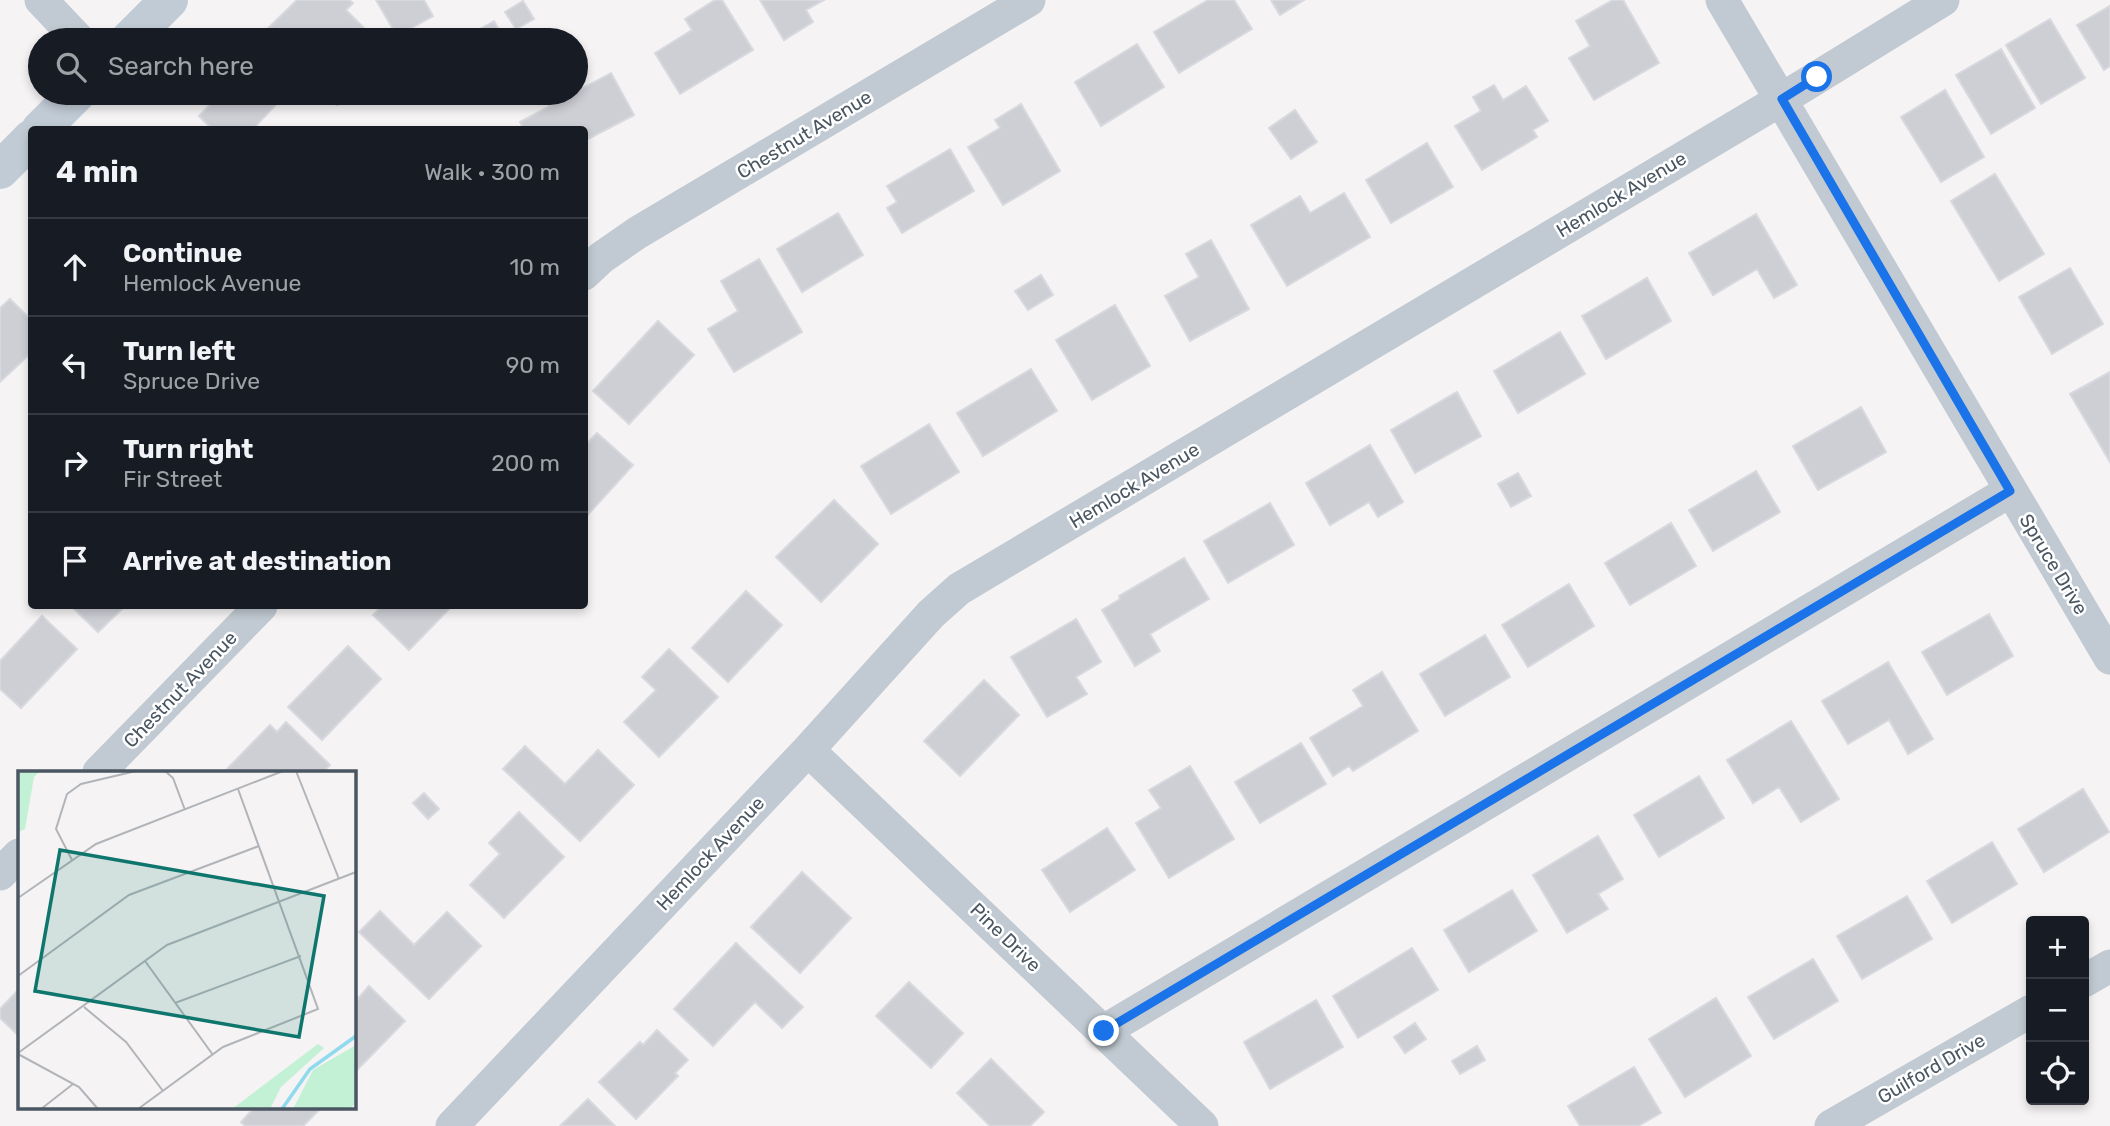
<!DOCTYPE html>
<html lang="en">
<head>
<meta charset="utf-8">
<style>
  body { margin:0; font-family:Rubik,sans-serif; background:#242831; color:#f1f3f6 }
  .controls { position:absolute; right:21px; bottom:21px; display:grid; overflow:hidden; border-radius:7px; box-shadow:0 4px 10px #0003 }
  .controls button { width:63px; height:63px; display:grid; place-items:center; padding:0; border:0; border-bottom:2px solid #363941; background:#171b24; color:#f1f3f6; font:35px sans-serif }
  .stop { position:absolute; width:21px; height:21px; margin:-16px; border:5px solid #1a73e8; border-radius:50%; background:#fff }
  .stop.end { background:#1a73e8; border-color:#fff; box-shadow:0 2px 7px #0008 }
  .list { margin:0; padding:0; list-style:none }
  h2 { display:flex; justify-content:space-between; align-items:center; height:91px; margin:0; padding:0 28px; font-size:30px }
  h2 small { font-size:23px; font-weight:400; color:#9ea1a6 }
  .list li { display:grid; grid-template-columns:46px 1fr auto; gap:21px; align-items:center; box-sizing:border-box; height:98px; padding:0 28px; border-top:2px solid #363941 }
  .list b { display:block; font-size:26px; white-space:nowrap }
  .list p { margin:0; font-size:23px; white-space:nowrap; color:#9ea1a6 }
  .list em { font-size:23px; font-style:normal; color:#9ea1a6 }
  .icon { flex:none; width:38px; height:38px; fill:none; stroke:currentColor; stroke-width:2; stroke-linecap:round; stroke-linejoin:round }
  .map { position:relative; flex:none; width:2110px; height:1126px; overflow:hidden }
  .search { position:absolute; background:#171b24; box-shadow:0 4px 10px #0003; left:28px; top:28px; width:560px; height:77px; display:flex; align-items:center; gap:18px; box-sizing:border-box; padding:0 24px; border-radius:38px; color:#9ea1a6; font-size:26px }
  .panel { position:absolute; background:#171b24; box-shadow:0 4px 10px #0003; left:28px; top:126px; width:560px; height:483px; border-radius:7px }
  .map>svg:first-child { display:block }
</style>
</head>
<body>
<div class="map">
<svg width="2110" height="1126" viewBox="0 0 2110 1126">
  <rect width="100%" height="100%" fill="#f5f3f3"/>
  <path fill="#cdcfd5" stroke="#d7d9de" stroke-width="2" d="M 297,0 L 349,0 L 353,3 L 346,10 L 376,40 L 272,40 L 264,32 Z
    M 376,0 L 424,0 L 433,16 L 397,36 Z
    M 715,0 L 722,0 L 753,50 L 680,94 L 655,53 L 692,30 L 685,19 Z
    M 760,0 L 824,0 L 806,10 L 813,22 L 784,40 Z
    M 1208,0 L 1234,0 L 1252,29 L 1179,73 L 1154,32 Z
    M 1271,0 L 1304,0 L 1280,15 Z
    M 1613,0 L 1623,0 L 1659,63 L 1594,100 L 1569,58 L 1590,46 L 1576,21 Z
    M 523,1 L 534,19 L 516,29 L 505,12 Z
    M 2110,6 L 2110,66 L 2104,70 L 2077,25 Z
    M 2050,19 L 2085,78 L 2041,104 L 2006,45 Z
    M 494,21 L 504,39 L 477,40 L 473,33 Z
    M 1137,44 L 1164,87 L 1101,126 L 1075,82 Z
    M 2001,49 L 2035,108 L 1991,134 L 1956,75 Z
    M 611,73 L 634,115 L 584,141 L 584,130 L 524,130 L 520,122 Z
    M 1494,85 L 1503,100 L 1526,86 L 1548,121 L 1533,130 L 1537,137 L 1482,170 L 1455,126 L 1481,111 L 1473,97 Z
    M 1945,90 L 1984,157 L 1941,182 L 1901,117 Z
    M 221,93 L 287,93 L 252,130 L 213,130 L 199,116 Z
    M 324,93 L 349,93 L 337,105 Z
    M 1021,104 L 1060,171 L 1003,205 L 968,147 L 1000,128 L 995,120 Z
    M 1295,110 L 1317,142 L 1291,159 L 1269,128 Z
    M 1427,143 L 1453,187 L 1391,223 L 1366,180 Z
    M 950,149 L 974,191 L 902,233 L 887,208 L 897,202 L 887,186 Z
    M 1995,174 L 2044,254 L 1999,281 L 1951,201 Z
    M 1344,193 L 1370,237 L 1287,286 L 1251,225 L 1300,196 L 1310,213 Z
    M 838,213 L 863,255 L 802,292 L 777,249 Z
    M 1756,214 L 1797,285 L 1774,298 L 1757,269 L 1713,295 L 1689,253 Z
    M 1211,240 L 1249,309 L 1190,341 L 1165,296 L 1199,277 L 1186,254 Z
    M 759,259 L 802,332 L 734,372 L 708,329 L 738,311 L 721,281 Z
    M 2070,268 L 2103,324 L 2052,354 L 2019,297 Z
    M 1041,275 L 1053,295 L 1028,310 L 1015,291 Z
    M 1647,278 L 1671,321 L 1606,359 L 1582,316 Z
    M 10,299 L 32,321 L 32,352 L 0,382 L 0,308 Z
    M 1115,305 L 1150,366 L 1092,400 L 1056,340 Z
    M 658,321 L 694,355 L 629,424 L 593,391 Z
    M 1560,332 L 1585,374 L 1518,413 L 1494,371 Z
    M 1031,369 L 1057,411 L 983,456 L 957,413 Z
    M 2110,372 L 2110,462 L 2070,394 Z
    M 1457,392 L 1481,436 L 1415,473 L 1391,430 Z
    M 1861,407 L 1886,452 L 1818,490 L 1793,446 Z
    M 929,424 L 959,472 L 891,514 L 861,466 Z
    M 597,433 L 633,465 L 584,519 L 584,447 Z
    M 1370,445 L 1403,502 L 1378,517 L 1369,502 L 1330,525 L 1306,483 Z
    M 1756,471 L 1780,512 L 1713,551 L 1689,510 Z
    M 1518,473 L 1531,496 L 1511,507 L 1498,484 Z
    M 834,500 L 878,544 L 821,602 L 776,557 Z
    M 1270,503 L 1294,545 L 1228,583 L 1204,541 Z
    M 1671,523 L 1696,566 L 1630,605 L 1605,563 Z
    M 1184,558 L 1209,599 L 1150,634 L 1160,651 L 1135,666 L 1102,610 L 1120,599 L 1119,596 Z
    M 1569,584 L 1594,626 L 1528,667 L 1502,625 Z
    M 746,591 L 782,625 L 728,682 L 692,648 Z
    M 71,606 L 125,606 L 98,632 Z
    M 382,606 L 452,606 L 409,650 L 373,615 Z
    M 1989,614 L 2013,656 L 1947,695 L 1922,652 Z
    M 42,616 L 77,649 L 21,708 L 0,689 L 0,661 Z
    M 1076,619 L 1101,662 L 1076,677 L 1087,694 L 1047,717 L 1011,657 Z
    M 1485,635 L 1510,677 L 1445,716 L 1420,674 Z
    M 348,646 L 381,679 L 322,740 L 288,707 Z
    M 669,649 L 718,697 L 659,757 L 624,722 L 656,690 L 642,677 Z
    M 1888,662 L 1933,739 L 1908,754 L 1889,720 L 1848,744 L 1822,701 Z
    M 1382,672 L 1418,731 L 1353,771 L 1349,766 L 1333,776 L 1310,738 L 1363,706 L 1353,690 Z
    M 984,680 L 1019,715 L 960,776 L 924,741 Z
    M 1791,721 L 1839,799 L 1801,822 L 1779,787 L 1753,803 L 1727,760 Z
    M 286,722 L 330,765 L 323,772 L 224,772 L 270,725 L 277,732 Z
    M 1301,743 L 1326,784 L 1260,823 L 1235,782 Z
    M 525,746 L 565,784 L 598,750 L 634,785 L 580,841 L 503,769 Z
    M 1190,766 L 1234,839 L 1169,878 L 1136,823 L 1161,808 L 1149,790 Z
    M 1699,776 L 1724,818 L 1659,857 L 1634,815 Z
    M 2083,789 L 2109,832 L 2044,872 L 2018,829 Z
    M 424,793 L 439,809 L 428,819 L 413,803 Z
    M 519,812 L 564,857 L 504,918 L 470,885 L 500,854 L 489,843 Z
    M 1107,828 L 1135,870 L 1070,912 L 1042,870 Z
    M 1598,836 L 1623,879 L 1598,894 L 1608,909 L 1567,933 L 1533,875 Z
    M 1992,842 L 2017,884 L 1952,923 L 1927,881 Z
    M 802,872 L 851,918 L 800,973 L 751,927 Z
    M 1512,890 L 1537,931 L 1469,972 L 1444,930 Z
    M 1907,896 L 1932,939 L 1862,979 L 1837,936 Z
    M 380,911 L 414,945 L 447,912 L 481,946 L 429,999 L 359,932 Z
    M 736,943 L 803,1007 L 782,1028 L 755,1002 L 713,1046 L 674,1009 Z
    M 1412,948 L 1438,990 L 1358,1038 L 1333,996 Z
    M 1813,959 L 1838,1001 L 1774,1039 L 1748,997 Z
    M 909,982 L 963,1033 L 931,1068 L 876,1016 Z
    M 369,986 L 405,1021 L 354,1073 L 354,1003 Z
    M 19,989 L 19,1036 L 0,1018 L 0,1009 Z
    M 1716,998 L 1751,1056 L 1685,1097 L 1649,1039 Z
    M 1316,1000 L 1343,1047 L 1270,1089 L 1244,1042 Z
    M 1415,1023 L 1426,1039 L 1405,1053 L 1394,1037 Z
    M 657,1030 L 688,1060 L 675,1073 L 678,1076 L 636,1119 L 599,1082 L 640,1042 L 643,1045 Z
    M 1477,1046 L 1485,1060 L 1460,1074 L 1452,1061 Z
    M 991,1059 L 1044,1112 L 1030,1126 L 990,1126 L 957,1093 Z
    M 1634,1067 L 1661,1113 L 1638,1126 L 1580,1126 L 1568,1106 Z
    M 588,1099 L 615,1126 L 560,1126 Z
    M 255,1107 L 322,1107 L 303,1126 L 245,1126 L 241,1122 Z"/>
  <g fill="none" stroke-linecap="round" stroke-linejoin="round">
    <path stroke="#c1cad2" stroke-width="33" d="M 41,0 L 79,40
      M 1722,0 L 2110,658
      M 584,274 L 601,258 L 637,233 L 1029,0
      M 808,750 L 1202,1126
      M 99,772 L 261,606
      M 0,874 L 19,855
      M 2084,981 L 2110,966
      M 1104,1031 L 2010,491
      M 452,1126 L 808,750 L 931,614 L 959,589 L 1782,99 L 1943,0
      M 1831,1126 L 2031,1011"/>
    <path stroke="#c1cbd6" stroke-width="38" d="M 129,40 L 169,0
      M 40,130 L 77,93
      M 0,170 L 32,138"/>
  </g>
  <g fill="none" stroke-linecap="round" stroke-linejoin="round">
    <path stroke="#1a73e8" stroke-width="9" d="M 1104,1031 L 2010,491 L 1782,99 L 1817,77"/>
  </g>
  <g text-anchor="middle" stroke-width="5" stroke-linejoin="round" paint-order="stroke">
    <g font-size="19" fill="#4a5661" stroke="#fff">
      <text transform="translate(804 134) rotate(-31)" y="7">Chestnut Avenue</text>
      <text transform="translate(1621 194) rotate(-31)" y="7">Hemlock Avenue</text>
      <text transform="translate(1134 485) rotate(-31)" y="7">Hemlock Avenue</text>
      <text transform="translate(2054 564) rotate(59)" y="7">Spruce Drive</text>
      <text transform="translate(180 689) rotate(-46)" y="7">Chestnut Avenue</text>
      <text transform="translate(710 853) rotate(-47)" y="7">Hemlock Avenue</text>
      <text transform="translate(1006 937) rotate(44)" y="7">Pine Drive</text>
      <text transform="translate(1931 1068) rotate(-30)" y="7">Guilford Drive</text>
    </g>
  </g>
  <g transform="translate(18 771)">
    <rect width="338" height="338" fill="#f5f3f3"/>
    <path d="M 0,0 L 22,0 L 16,6 L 7,58 L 0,61 ZM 300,273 L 306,277 L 263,316 L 252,338 L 214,338 ZM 338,274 L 338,333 L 330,338 L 275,338 L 295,299 Z" fill="#c3f1d5"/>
    <path fill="none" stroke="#90daee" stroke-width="3.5" d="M 264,338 L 292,298 L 338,265"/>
    <path fill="none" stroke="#b1b4b9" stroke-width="2" d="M 147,0 L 155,7 L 167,39M 278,0 L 321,108M 54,89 L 38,58 L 49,23 L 63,13 L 118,0M 0,127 L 78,73 L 265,0M 127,190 L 195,284M 0,205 L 111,124 L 241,75M 157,232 L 283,185M 66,236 L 108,271 L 145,320M 0,282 L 149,174 L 338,101M 0,283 L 61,316 L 80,338M 23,338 L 55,313M 120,338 L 205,276 L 300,238 L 220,18"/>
    <path fill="#0f766e" fill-opacity="0.15" stroke="#0f766e" stroke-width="3.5" d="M 42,79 L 306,125 L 281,266 L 17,220 Z"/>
    <rect width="338" height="338" fill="none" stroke="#4a5661" stroke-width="3.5"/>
  </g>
</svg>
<div class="controls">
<button>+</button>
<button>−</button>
<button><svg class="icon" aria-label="locate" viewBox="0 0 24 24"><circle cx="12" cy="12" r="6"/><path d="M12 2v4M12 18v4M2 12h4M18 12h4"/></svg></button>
</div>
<div class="stop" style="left:1817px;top:77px"></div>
<div class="stop end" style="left:1104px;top:1031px"></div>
<div class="search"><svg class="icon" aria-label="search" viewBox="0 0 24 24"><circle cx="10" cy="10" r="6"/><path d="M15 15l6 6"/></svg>Search here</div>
<section class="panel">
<h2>4 min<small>Walk · 300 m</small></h2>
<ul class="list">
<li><svg class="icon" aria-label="ahead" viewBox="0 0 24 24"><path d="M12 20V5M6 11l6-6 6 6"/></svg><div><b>Continue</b><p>Hemlock Avenue</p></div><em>10 m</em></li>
<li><svg class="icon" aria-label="left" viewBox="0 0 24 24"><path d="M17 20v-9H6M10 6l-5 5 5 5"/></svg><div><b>Turn left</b><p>Spruce Drive</p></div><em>90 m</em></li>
<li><svg class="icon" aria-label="right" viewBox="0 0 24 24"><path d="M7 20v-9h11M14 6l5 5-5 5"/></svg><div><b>Turn right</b><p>Fir Street</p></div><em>200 m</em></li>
<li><svg class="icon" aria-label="arrive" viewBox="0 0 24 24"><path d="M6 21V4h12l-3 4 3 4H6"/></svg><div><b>Arrive at destination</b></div></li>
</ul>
</section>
</div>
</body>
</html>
